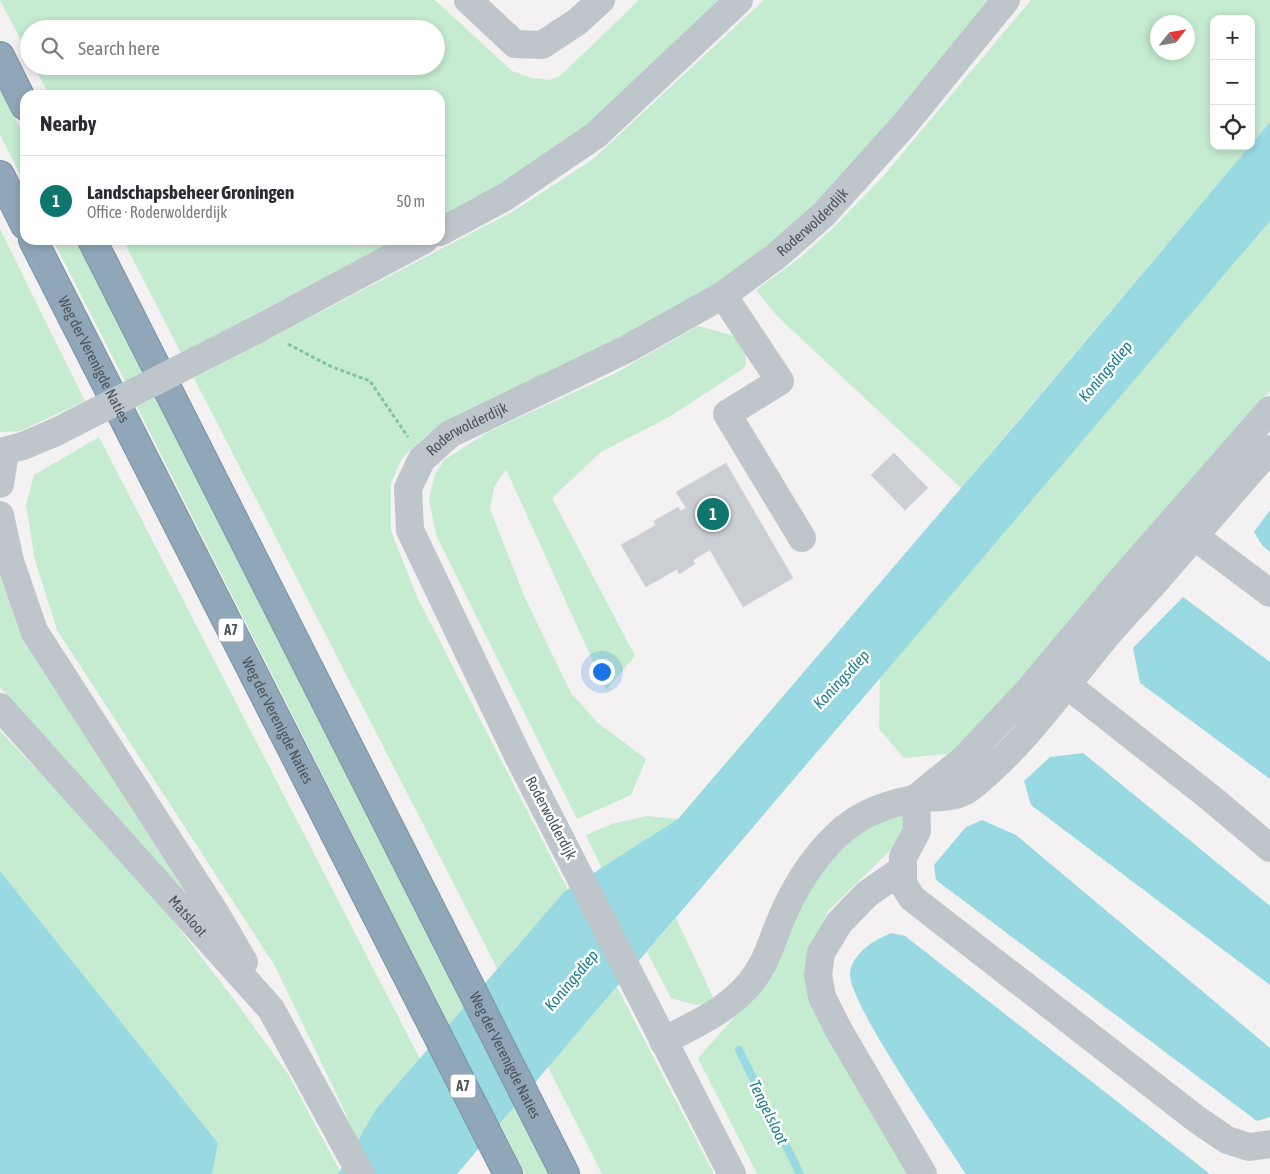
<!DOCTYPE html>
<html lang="en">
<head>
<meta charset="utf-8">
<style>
  body { margin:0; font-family:"Asap Condensed",sans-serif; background:#f2f2f3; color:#2b2b33 }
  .controls { position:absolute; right:15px; top:15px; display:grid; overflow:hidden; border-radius:10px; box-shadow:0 2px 8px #0003 }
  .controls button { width:45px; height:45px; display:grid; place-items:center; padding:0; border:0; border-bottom:1px solid #e1e1e2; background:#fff; color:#2b2b33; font:25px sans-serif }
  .compass { position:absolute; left:1150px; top:15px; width:45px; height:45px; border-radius:50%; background:#fff; box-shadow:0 2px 8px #0003; rotate:59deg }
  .you { position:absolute; left:601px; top:671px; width:18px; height:18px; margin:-12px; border:4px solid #fff; border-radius:50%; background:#1a73e8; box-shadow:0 0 0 8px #1a73e833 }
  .badge { display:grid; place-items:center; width:32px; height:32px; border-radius:50%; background:#0f766e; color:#fff; font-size:16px; font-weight:700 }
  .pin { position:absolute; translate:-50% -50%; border:2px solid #fff; box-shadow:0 1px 5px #0006 }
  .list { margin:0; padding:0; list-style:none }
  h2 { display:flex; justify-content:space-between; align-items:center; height:65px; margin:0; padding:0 20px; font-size:21px }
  h2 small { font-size:16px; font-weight:400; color:#7c7c81 }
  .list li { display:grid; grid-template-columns:32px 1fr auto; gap:15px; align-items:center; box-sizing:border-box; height:90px; padding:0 20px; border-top:1px solid #e1e1e2 }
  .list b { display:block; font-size:19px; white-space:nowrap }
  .list p { margin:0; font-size:16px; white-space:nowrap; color:#7c7c81 }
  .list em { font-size:16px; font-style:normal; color:#7c7c81 }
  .icon { flex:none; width:28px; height:28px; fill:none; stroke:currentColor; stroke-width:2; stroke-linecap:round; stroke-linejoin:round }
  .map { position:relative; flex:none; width:1270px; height:1174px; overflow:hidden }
  .search { position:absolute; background:#fff; box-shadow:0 2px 8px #0003; left:20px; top:20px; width:425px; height:55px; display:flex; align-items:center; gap:12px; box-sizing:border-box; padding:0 18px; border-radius:28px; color:#7c7c81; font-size:19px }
  .panel { position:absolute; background:#fff; box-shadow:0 2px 8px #0003; left:20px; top:90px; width:425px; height:155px; border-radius:15px }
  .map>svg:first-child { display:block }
</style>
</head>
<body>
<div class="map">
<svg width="1270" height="1174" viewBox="0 0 1270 1174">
  <rect width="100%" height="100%" fill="#f3f1f1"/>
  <path fill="#c5ebd1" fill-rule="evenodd" d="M 0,0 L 435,0 L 512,71 L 531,78 L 550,80 L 560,76 L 639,0 L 724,0 L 574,138 L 533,166 L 440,217 L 440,95 L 49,95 L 34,66 L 436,66 L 436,29 L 29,29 L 29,56 Z
    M 764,0 L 993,0 C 926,78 856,173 777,238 C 673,323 546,373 428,434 L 402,458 L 391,483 L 391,531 L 417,597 L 568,890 L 519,943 L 498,970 L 194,378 L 512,212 L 592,160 Z
    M 1031,0 L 1270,0 L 1270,122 L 1251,144 L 1251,19 L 1214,19 L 1214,146 L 1250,146 L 961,488 L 778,317 L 756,290 L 801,257 L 832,229 L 880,180 ZM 1158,22 L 1188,22 L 1188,52 L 1158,52 Z
    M 0,89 L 25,138 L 25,184 L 0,134 Z
    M 1270,221 L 1270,391 L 956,753 L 904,758 L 879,729 L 880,677 Z
    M 0,229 L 85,401 L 20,431 L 0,432 Z
    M 53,240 L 76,240 L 143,372 L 125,381 Z
    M 123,240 L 397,240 L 181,353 Z
    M 698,326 L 738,337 C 744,348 749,356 744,368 L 669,417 L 601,452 L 552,498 L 635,656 L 606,690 L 506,469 L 494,487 L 490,509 L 525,598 L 571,693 L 597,722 L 646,759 L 631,795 L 577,819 L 436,535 L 429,499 L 435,475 L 444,460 L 488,432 L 614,374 Z
    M 156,397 L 465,1007 L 449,1025 L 137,407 Z
    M 99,437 L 420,1059 L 376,1109 L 357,1141 L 346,1114 L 275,966 L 57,630 L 35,560 L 26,505 L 34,475 Z
    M 0,576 L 19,632 L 192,903 L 0,687 Z
    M 0,731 L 140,878 L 233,998 L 288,1074 L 340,1171 L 338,1174 L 212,1174 L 218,1143 L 0,871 Z
    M 887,815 L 901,815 L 908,823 L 910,831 L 828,911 L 808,959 L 918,1174 L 757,1174 L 698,1058 L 763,985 L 819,858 Z
    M 647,816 L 678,819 L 602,869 L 586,835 L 612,824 Z
    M 676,918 L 716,1004 L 696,1005 L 671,998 L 647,952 Z
    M 617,987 L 714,1174 L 602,1174 L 548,1067 Z
    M 515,1106 L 549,1174 L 525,1174 L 500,1124 Z"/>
  <path fill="#98d9e2" d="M 1270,122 L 1270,221 L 457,1174 L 338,1174 L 376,1109 L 564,892 L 678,819 L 1021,418 Z
    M 1270,510 L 1270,552 L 1262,545 L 1254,532 Z
    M 1183,597 L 1270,662 L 1270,779 L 1140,683 L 1133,648 Z
    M 1083,753 L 1270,906 L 1270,985 L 1031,805 L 1024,781 L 1050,757 Z
    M 982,820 L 1016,835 L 1270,1048 L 1270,1117 L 1257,1121 L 936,880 L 934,865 L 966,827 Z
    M 0,871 L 218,1143 L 212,1174 L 0,1174 Z
    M 892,933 L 905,936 L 1210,1174 L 966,1174 C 945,1141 849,1004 850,974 C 851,954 876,938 892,933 Z"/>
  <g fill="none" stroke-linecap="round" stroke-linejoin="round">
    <path stroke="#98d9e2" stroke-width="8" d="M 739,1050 L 800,1174"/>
  </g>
  <path fill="#cbced3" stroke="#d6d8db" d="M 894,453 L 928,488 L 905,510 L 871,475 Z
    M 726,463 L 793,578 L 743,607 L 710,550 L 693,560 L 695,564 L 679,574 L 677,569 L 646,587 L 621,545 L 656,525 L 654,521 L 678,507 L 681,511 L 686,508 L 676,492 Z"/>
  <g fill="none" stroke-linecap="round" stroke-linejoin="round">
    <defs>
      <g id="highway">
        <path d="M 0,56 L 25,106"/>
        <path d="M 0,175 L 25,225"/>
        <path id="s3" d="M 33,240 L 508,1174"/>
        <path id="s4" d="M 92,240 L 565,1174"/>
      </g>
    </defs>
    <use href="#highway" stroke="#7a92a5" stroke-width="30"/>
    <path stroke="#81c59e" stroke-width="3" stroke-dasharray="4 2.5" stroke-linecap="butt" d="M 288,344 L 330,366 L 370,381 L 408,437"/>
    <g stroke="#bec6cc" stroke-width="28">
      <path d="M 468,0 L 515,44 L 542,45 L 577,22 L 601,0"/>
      <path d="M 440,232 L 505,197 L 596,135 L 739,0"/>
      <path d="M 723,295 L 780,381 L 727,414 L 802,538"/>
      <path d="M 258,329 L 424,240"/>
      <path d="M 1270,410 L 1121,580 L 1028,691 L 964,759 L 916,798 L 917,831 L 903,857 L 903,884 L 912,898 L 1195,1118 L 1227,1140 L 1249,1147 L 1270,1144"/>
      <path d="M 0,452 L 23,446 L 56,432"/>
      <path d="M 0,484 L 5,452"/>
      <path d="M 0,515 L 10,561 L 34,631 L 216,914 L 244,962"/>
      <path d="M 1194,536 L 1270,593"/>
      <path d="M 1066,684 L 1212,799 L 1270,848"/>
      <path id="s1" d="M 0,707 L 271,1009 L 361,1174"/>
      <path d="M 903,869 L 867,894 L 839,923 L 821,953 L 818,975 L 822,997 L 838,1029 L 923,1174"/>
      <path d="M 663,1041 C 694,1025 728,1010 750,983 C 766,964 770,946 779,924 C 792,892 811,860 836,836 C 857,815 886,804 914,799 C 932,796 955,800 970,788 C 1021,748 1061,691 1102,641 C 1119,621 1137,602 1155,582 C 1193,538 1231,493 1270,449"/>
      <path id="s2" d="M 732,1174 L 518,756 L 410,530 L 408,488 L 422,459 L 450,434 L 627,349 L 723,295 L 775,257 L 824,214 L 904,125 L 1006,0"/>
    </g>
    <use href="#highway" stroke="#8fa7b9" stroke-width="28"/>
    <path stroke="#bec6cc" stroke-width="28" d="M 56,432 L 258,329"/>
  </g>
  <g text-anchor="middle" stroke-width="5" stroke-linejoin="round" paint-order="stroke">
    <g fill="#fff" stroke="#81888d" stroke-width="1">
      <rect x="218.5" y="618.5" width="25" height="23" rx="4"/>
      <rect x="450.5" y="1074.5" width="25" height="23" rx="4"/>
    </g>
    <g font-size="14" font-weight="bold" fill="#4b555c">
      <text x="231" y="635">A7</text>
      <text x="463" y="1091">A7</text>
    </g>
    <g font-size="15" fill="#4b555c" stroke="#fff">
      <text dy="5" stroke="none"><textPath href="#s2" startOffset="1254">Roderwolderdijk</textPath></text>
      <text dy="5" stroke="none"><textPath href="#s3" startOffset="134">Weg der Verenigde Naties</textPath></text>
      <text dy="5" stroke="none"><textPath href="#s2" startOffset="849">Roderwolderdijk</textPath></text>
      <text dy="5" stroke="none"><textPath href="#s3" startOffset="539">Weg der Verenigde Naties</textPath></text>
      <text transform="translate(551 818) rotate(62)" y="5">Roderwolderdijk</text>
      <text dy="5" stroke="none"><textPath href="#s1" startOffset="281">Matsloot</textPath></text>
      <text dy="5" stroke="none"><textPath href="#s4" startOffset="914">Weg der Verenigde Naties</textPath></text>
    </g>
    <g font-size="16" font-style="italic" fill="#1d808e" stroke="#fff">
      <text transform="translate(1105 371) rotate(-50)" y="6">Koningsdiep</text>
      <text transform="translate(841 679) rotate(-47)" y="6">Koningsdiep</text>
      <text transform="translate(571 980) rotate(-50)" y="6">Koningsdiep</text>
      <text transform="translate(769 1112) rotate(64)" y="6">Tengelsloot</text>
    </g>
  </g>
</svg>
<div class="controls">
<button>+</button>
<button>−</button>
<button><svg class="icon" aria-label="locate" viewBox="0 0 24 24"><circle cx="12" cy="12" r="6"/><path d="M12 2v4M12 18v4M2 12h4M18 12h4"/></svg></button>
</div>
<svg class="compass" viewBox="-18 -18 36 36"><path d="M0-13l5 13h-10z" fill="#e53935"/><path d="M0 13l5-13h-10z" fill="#7c7c81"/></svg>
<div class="you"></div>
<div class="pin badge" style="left:713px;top:514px">1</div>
<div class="search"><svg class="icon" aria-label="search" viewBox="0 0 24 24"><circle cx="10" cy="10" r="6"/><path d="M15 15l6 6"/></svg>Search here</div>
<section class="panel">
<h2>Nearby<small></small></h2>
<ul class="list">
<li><span class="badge">1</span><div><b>Landschapsbeheer Groningen</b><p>Office · Roderwolderdijk</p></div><em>50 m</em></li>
</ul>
</section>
</div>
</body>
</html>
